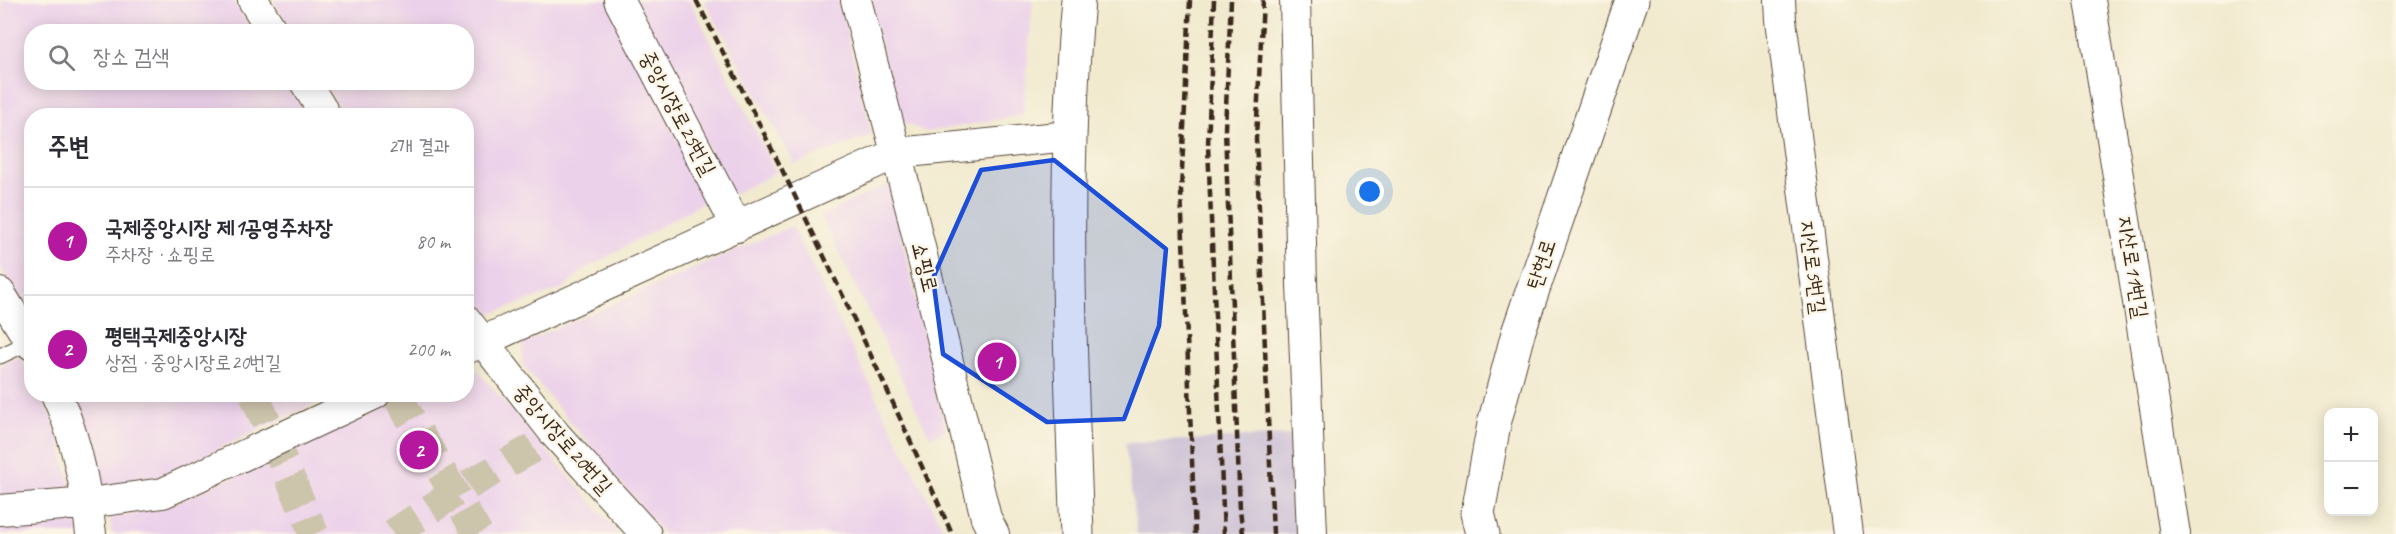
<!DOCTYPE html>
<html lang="ko">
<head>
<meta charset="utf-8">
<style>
  body { margin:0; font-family:Caveat,"Poor Story",sans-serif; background:#f2f2f3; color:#2b2b33 }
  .controls { position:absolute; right:18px; bottom:18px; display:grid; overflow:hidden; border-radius:12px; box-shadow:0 3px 15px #0003 }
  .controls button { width:54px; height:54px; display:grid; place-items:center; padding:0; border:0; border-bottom:2px solid #e1e1e2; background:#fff; color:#2b2b33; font:30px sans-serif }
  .you { position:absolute; left:1370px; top:192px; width:21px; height:21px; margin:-15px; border:4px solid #fff; border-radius:50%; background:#1a73e8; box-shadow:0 0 0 9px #1a73e833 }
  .badge { display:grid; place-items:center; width:39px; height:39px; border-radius:50%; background:#b5179e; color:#fff; font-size:20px; font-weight:700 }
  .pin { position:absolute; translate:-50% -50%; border:3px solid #fff; box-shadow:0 2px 6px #0006 }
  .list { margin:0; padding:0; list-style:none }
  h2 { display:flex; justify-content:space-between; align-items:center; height:78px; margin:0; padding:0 24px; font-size:26px }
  h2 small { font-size:20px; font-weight:400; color:#7c7c81 }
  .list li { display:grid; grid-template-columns:39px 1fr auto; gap:18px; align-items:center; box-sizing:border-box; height:108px; padding:0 24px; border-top:2px solid #e1e1e2 }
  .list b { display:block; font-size:22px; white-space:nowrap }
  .list p { margin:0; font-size:20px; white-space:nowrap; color:#7c7c81 }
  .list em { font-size:20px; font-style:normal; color:#7c7c81 }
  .icon { flex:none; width:33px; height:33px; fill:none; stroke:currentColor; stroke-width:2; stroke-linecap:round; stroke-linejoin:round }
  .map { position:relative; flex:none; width:2396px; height:534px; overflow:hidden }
  .search { position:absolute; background:#fff; box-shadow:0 3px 15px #0003; left:24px; top:24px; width:450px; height:66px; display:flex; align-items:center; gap:15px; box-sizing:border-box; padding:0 21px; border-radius:24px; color:#7c7c81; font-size:22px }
  .panel { position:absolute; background:#fff; box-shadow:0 3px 15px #0003; left:24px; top:108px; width:450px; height:294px; border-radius:24px }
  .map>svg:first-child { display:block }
</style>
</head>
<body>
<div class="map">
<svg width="2396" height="534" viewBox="0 0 2396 534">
  <rect width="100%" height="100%" fill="#fcf5e5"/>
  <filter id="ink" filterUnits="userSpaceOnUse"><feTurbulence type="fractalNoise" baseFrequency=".0167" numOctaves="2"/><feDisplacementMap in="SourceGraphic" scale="12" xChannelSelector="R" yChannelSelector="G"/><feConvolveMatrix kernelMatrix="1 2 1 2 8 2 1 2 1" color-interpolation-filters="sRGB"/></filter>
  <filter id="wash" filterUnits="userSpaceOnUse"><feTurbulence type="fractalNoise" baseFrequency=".008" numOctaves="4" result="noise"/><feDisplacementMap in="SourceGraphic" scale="24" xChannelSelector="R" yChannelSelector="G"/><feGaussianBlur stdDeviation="1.35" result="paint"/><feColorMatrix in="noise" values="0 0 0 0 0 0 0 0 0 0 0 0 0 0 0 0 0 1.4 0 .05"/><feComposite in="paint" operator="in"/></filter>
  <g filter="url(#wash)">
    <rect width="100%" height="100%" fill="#f1eacf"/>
    <path fill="#ecd1ea" d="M 2,0 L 232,0 L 253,31 L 32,32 L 32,82 L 286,83 L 307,115 L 32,116 L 31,317 L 0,267 Z
      M 273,0 L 609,0 L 707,200 L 582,271 L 564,288 L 490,314 L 467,286 L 466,116 L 344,115 L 324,83 L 466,82 L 466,32 L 292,31 Z
      M 634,0 L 690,0 L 776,172 L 732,195 Z
      M 704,0 L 839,0 L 872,135 L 795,164 Z
      M 871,0 L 1033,0 L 1023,115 L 927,132 L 897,120 Z
      M 890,184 L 945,430 L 930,437 L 821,216 Z
      M 792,226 L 884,413 L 946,534 L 664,534 L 522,364 L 523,343 Z
      M 20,356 L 31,378 L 32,394 L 40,395 L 55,424 L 72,490 L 0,498 L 0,366 Z
      M 474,367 L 619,534 L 112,534 L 110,518 L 169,506 L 413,395 L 466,394 L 467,370 Z
      M 68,395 L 333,395 L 150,481 L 98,490 Z
      M 76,514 L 79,534 L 0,534 L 0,523 Z"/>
    <path fill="#cbbfd5" d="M 1291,435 L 1299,534 L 1137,534 L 1125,443 Z"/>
  </g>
  <g filter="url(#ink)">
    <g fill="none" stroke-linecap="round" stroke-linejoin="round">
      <path stroke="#cdc4ac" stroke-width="30" stroke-dasharray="30 15" stroke-linecap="butt" d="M 254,394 L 314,534
        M 396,394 L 478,534
        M 393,534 L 453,494 L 556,435"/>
      <defs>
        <path id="lane" d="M 0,356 L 32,341"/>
        <path id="street" d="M 253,0 L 273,32
          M 619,0 L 737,227
          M 856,0 L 911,210 L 986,518 L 994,534
          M 1295,0 L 1302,284 L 1312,534
          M 1780,0 L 1781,20 L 1848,534
          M 2090,0 L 2175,534
          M 305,82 L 326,116
          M 0,293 L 32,345
          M 466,320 L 556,435 L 646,534
          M 466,349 L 897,153 L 1069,136
          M 56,394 C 76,437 86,487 91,534
          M 0,510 L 88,503 L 163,493 L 375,394"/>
        <path id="secondary" d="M 1077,534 C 1070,356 1062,178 1078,0
          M 1483,534 L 1478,513 L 1494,424 L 1518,333 L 1632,0"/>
      </defs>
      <use href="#lane" stroke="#564739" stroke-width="17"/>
      <use href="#street" stroke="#564739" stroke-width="32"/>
      <use href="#secondary" stroke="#564739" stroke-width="35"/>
      <use href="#lane" stroke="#fff" stroke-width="15"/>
      <use href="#street" stroke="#fff" stroke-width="30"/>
      <use href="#secondary" stroke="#fff" stroke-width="33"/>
      <path stroke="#3b2a1e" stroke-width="4.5" stroke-dasharray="9 4.5" stroke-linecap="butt" d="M 696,0 C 787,175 872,353 952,534
        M 1190,0 L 1181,191 L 1195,534
        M 1214,0 L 1208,145 L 1224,534
        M 1231,0 L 1225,129 L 1240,509 L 1243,534
        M 1263,0 L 1256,139 L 1273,534"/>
    </g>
  </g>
  <path fill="#1d4ed8" fill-opacity="0.2" stroke="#1d4ed8" stroke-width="4.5" stroke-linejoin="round" d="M 1054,160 L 1166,249 L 1159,326 L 1124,419 L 1047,422 L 943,354 L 933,278 L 981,170 Z"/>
  <g text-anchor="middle" stroke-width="4.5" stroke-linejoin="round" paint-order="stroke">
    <g font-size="21" fill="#3b2a1e" stroke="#fcf5e5">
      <text transform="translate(678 113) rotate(62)" y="7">중앙시장로25번길</text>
      <text transform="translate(1541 264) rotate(-72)" y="7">탄현로</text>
      <text transform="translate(925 267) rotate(76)" y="7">쇼핑로</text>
      <text transform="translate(1813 267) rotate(83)" y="7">지산로5번길</text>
      <text transform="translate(2133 267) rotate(81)" y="7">지산로11번길</text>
      <text transform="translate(563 439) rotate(49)" y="7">중앙시장로20번길</text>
    </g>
  </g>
</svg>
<div class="controls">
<button>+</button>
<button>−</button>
</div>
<div class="you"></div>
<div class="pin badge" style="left:997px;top:362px">1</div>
<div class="pin badge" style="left:419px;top:450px">2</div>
<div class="search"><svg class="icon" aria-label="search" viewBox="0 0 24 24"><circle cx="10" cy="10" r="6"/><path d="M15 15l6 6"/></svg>장소 검색</div>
<section class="panel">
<h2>주변<small>2개 결과</small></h2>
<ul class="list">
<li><span class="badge">1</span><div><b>국제중앙시장 제1공영주차장</b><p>주차장 · 쇼핑로</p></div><em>80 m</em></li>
<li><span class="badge">2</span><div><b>평택국제중앙시장</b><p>상점 · 중앙시장로20번길</p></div><em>200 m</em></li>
</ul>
</section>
</div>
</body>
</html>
